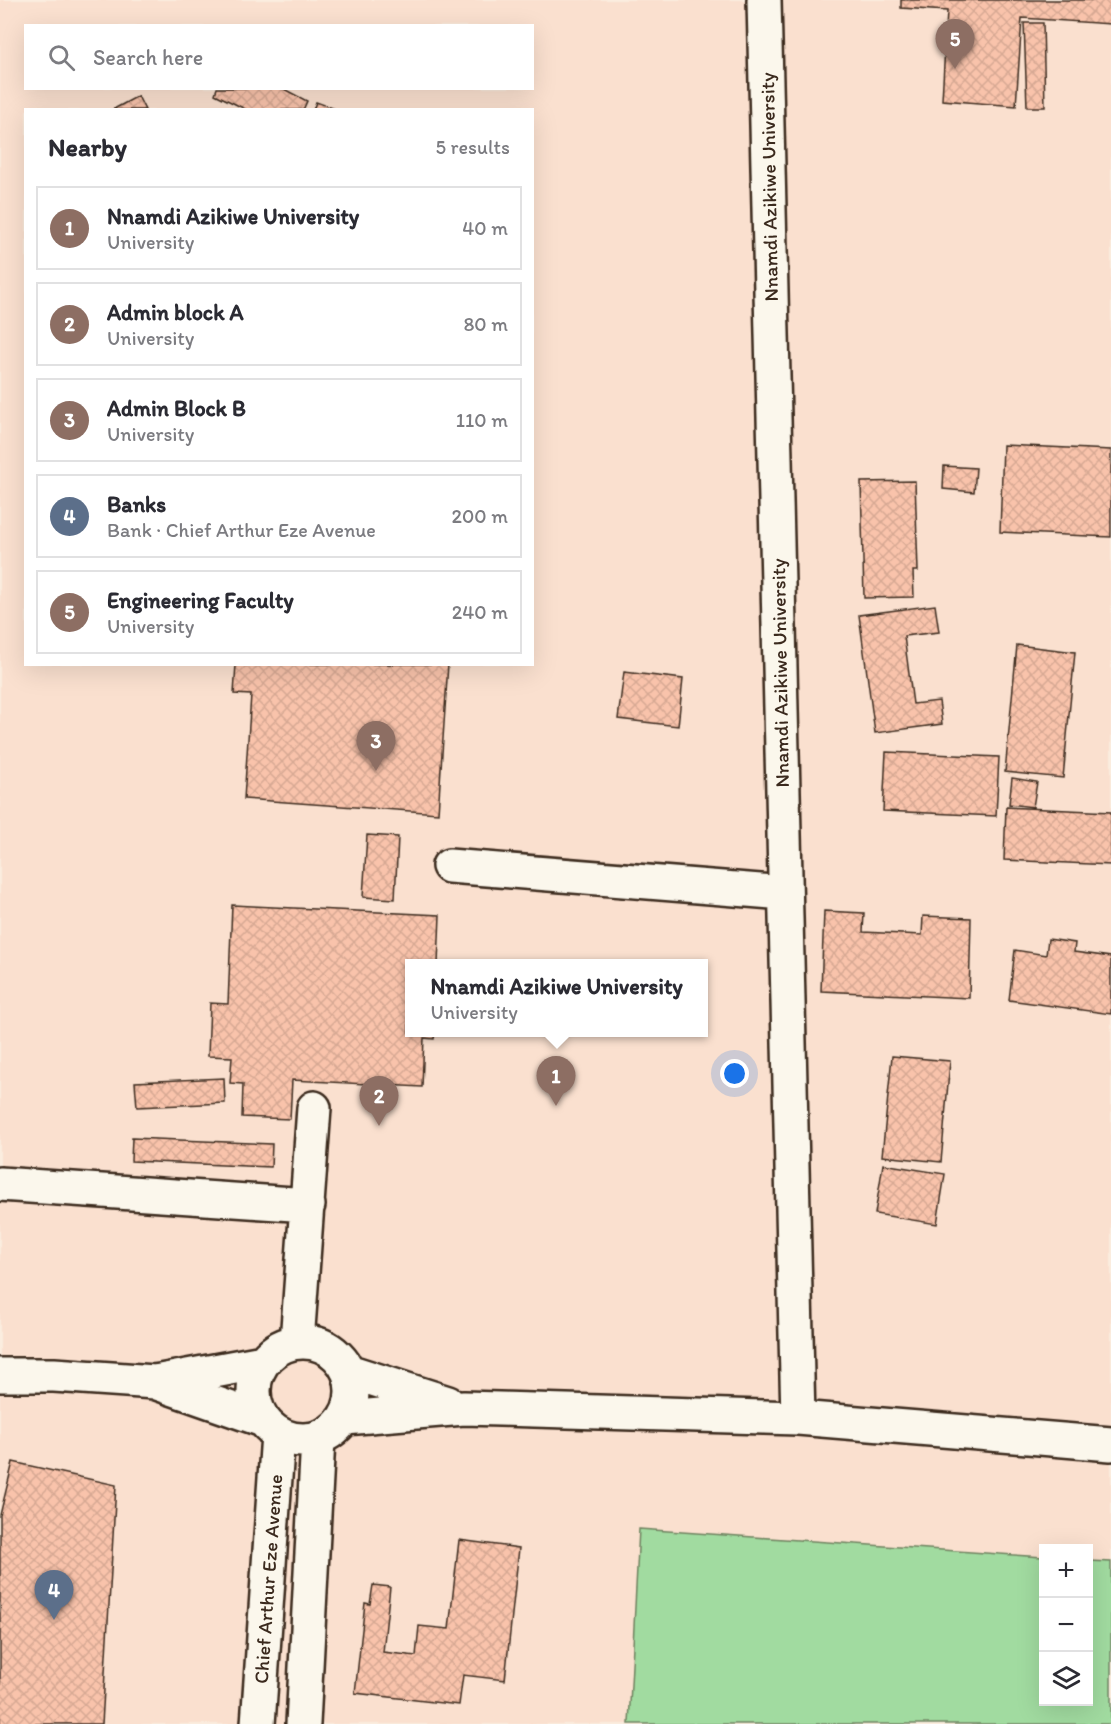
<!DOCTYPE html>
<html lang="en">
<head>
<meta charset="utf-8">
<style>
  body { margin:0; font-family:Itim,sans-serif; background:#f2f2f3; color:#2b2b33 }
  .controls { position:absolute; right:18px; bottom:18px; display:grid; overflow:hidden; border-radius:0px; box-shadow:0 6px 24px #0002 }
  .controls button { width:54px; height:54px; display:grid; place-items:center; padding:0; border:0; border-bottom:2px solid #e1e1e2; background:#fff; color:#2b2b33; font:30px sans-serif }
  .you { position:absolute; left:735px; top:1074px; width:21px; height:21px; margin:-15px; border:4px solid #fff; border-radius:50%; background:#1a73e8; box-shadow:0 0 0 9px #1a73e833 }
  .badge { display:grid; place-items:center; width:39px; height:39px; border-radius:50%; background:#3b2a1e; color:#fff; font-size:20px; font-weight:700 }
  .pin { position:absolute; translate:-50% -50px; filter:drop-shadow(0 2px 3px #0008) }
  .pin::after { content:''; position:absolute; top:32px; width:21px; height:18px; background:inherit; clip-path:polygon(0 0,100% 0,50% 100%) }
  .popup { position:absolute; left:405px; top:959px; width:303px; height:78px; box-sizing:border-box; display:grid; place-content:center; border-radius:0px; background:#fff; filter:drop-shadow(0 2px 4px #0005); font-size:20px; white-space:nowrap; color:#7c7c81 }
  .popup b { font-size:22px; color:#2b2b33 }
  .popup::after { content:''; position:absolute; left:50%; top:100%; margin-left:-12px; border:12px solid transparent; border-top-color:#fff }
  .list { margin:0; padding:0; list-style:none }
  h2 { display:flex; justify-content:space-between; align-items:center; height:78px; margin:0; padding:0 24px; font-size:26px }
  h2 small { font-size:20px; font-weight:400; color:#7c7c81 }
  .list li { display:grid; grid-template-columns:39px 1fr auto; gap:18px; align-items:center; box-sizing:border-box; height:84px; margin:0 12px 12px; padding:0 12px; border:2px solid #e1e1e2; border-radius:0px }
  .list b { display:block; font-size:22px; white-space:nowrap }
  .list p { margin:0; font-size:20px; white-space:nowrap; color:#7c7c81 }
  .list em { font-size:20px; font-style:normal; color:#7c7c81 }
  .icon { flex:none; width:33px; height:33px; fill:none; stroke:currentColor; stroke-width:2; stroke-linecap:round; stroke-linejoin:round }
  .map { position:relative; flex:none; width:1111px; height:1724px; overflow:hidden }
  .search { position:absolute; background:#fff; box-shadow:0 6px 24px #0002; left:24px; top:24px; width:510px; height:66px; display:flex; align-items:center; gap:15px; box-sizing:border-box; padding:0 21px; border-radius:0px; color:#7c7c81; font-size:22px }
  .panel { position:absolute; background:#fff; box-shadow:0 6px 24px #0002; left:24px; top:108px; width:510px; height:558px; border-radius:0px }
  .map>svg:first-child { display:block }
</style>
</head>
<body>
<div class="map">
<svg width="1111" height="1724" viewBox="0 0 1111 1724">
  <defs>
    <pattern id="building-cross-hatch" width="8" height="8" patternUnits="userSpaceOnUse" patternTransform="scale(1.5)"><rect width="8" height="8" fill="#f9c3ab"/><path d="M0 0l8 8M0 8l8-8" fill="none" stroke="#d6a893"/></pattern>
  </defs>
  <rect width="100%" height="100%" fill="#fbeddf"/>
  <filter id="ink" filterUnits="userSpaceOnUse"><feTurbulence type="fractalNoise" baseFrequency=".0167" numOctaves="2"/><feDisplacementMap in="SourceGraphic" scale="12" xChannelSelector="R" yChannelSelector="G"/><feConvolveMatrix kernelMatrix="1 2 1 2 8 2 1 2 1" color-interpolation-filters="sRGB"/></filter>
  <g filter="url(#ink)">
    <path fill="#fae0cf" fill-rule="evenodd" d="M 0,0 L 1111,0 L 1111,1724 L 0,1724 ZM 26,26 L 532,26 L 532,88 L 26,88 ZM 26,110 L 532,110 L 532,664 L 26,664 ZM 409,964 L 703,964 L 703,1032 L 409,1032 ZM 1044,1548 L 1088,1548 L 1088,1702 L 1044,1702 Z"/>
    <path fill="#a1dba0" stroke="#6e825f" stroke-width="1.5" d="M 639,1529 L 1043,1557 L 1044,1702 L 1088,1702 L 1089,1561 L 1111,1562 L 1111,1724 L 629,1724 Z"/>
    <path fill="url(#building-cross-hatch)" stroke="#3b2a1e" stroke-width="1.5" d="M 901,0 L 1111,0 L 1111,24 L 1022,18 L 1016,106 L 942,100 L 947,11 L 901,8 Z
      M 1024,23 L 1043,23 L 1045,107 L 1027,107 Z
      M 217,88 L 282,88 L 307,101 L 303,110 L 247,110 L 215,94 Z
      M 138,96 L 145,110 L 112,110 Z
      M 316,102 L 338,110 L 313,110 Z
      M 1003,445 L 1111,450 L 1111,537 L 1000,532 Z
      M 944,466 L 976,468 L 974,492 L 943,489 Z
      M 915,481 L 918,571 L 913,571 L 914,597 L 864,598 L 861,482 Z
      M 935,605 L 939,632 L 904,636 L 913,704 L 939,701 L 942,724 L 875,733 L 859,615 Z
      M 1017,645 L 1075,652 L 1063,778 L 1005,772 Z
      M 236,664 L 448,664 L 438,813 L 244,799 L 251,695 L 234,694 Z
      M 624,672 L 683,679 L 678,726 L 618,719 Z
      M 886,752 L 999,757 L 996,816 L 883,811 Z
      M 1012,778 L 1037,782 L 1033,807 L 1009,804 Z
      M 1006,807 L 1111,812 L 1111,865 L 1004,860 Z
      M 367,835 L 398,837 L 395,899 L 363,897 Z
      M 232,905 L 440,915 L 438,964 L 409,964 L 409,1032 L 435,1032 L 434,1039 L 424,1038 L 422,1087 L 292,1080 L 290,1119 L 242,1117 L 243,1084 L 230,1083 L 232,1057 L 208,1056 L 210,1003 L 228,1004 Z
      M 824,911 L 864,913 L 863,932 L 922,935 L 923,916 L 971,918 L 969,998 L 821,991 Z
      M 1048,939 L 1075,943 L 1074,952 L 1111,957 L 1111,1014 L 1009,1000 L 1015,950 L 1046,955 Z
      M 892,1056 L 950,1061 L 941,1162 L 882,1156 Z
      M 224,1078 L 225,1103 L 137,1107 L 135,1082 Z
      M 132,1138 L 272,1144 L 271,1167 L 131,1161 Z
      M 883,1164 L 945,1174 L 937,1224 L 875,1214 Z
      M 13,1462 L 116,1485 L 102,1724 L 0,1724 L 0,1515 Z
      M 459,1540 L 519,1548 L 505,1680 L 463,1675 L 459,1705 L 355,1693 L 365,1603 L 370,1604 L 373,1585 L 390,1587 L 383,1652 L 416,1656 L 419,1626 L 449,1629 Z"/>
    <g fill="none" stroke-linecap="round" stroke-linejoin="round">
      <defs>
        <path id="minor" d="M 764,0 L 798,1418
          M 449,866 L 785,893
          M 0,1184 L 308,1205
          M 297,1342 L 314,1108
          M254 1391a49 49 0 1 1 98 0a49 49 0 1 1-98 0Z
          M 348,1371 L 448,1403
          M 0,1375 L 54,1375 L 155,1382 L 263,1362
          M 157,1383 L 263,1420
          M 345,1418 L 464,1408 L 798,1418 L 1111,1444
          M 258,1724 L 278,1434
          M 303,1724 L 318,1439"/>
      </defs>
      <use href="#minor" stroke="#3b2a1e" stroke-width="38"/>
      <use href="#minor" stroke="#fbf7ec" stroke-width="33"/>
    </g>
  </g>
  <g text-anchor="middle" stroke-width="4.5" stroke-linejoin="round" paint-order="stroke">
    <g font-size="20" fill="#3b2a1e" stroke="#fbf7ec">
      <text transform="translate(769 187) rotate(-91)" y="7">Nnamdi Azikiwe University</text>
      <text transform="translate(780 673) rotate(-91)" y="7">Nnamdi Azikiwe University</text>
      <text transform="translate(268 1579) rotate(-86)" y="7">Chief Arthur Eze Avenue</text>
    </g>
  </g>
</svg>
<div class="controls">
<button>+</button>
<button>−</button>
<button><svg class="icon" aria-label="layers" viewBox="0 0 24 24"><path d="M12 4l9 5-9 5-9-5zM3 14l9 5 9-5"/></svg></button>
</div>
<div class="you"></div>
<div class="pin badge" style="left:556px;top:1106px;background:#8d6e63">1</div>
<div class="popup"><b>Nnamdi Azikiwe University</b>University</div>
<div class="pin badge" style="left:379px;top:1126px;background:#8d6e63">2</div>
<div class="pin badge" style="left:376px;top:771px;background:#8d6e63">3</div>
<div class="pin badge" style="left:54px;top:1620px;background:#5c6f8a">4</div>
<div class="pin badge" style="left:955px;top:69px;background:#8d6e63">5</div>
<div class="search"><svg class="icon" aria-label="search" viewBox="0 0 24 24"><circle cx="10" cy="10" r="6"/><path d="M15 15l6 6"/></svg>Search here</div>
<section class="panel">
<h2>Nearby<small>5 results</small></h2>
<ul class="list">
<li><span class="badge" style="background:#8d6e63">1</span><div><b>Nnamdi Azikiwe University</b><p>University</p></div><em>40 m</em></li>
<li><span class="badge" style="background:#8d6e63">2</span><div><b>Admin block A</b><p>University</p></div><em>80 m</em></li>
<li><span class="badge" style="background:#8d6e63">3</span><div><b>Admin Block B</b><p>University</p></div><em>110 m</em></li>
<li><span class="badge" style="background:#5c6f8a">4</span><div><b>Banks</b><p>Bank · Chief Arthur Eze Avenue</p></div><em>200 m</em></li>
<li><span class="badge" style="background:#8d6e63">5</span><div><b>Engineering Faculty</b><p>University</p></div><em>240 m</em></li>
</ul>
</section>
</div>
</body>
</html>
